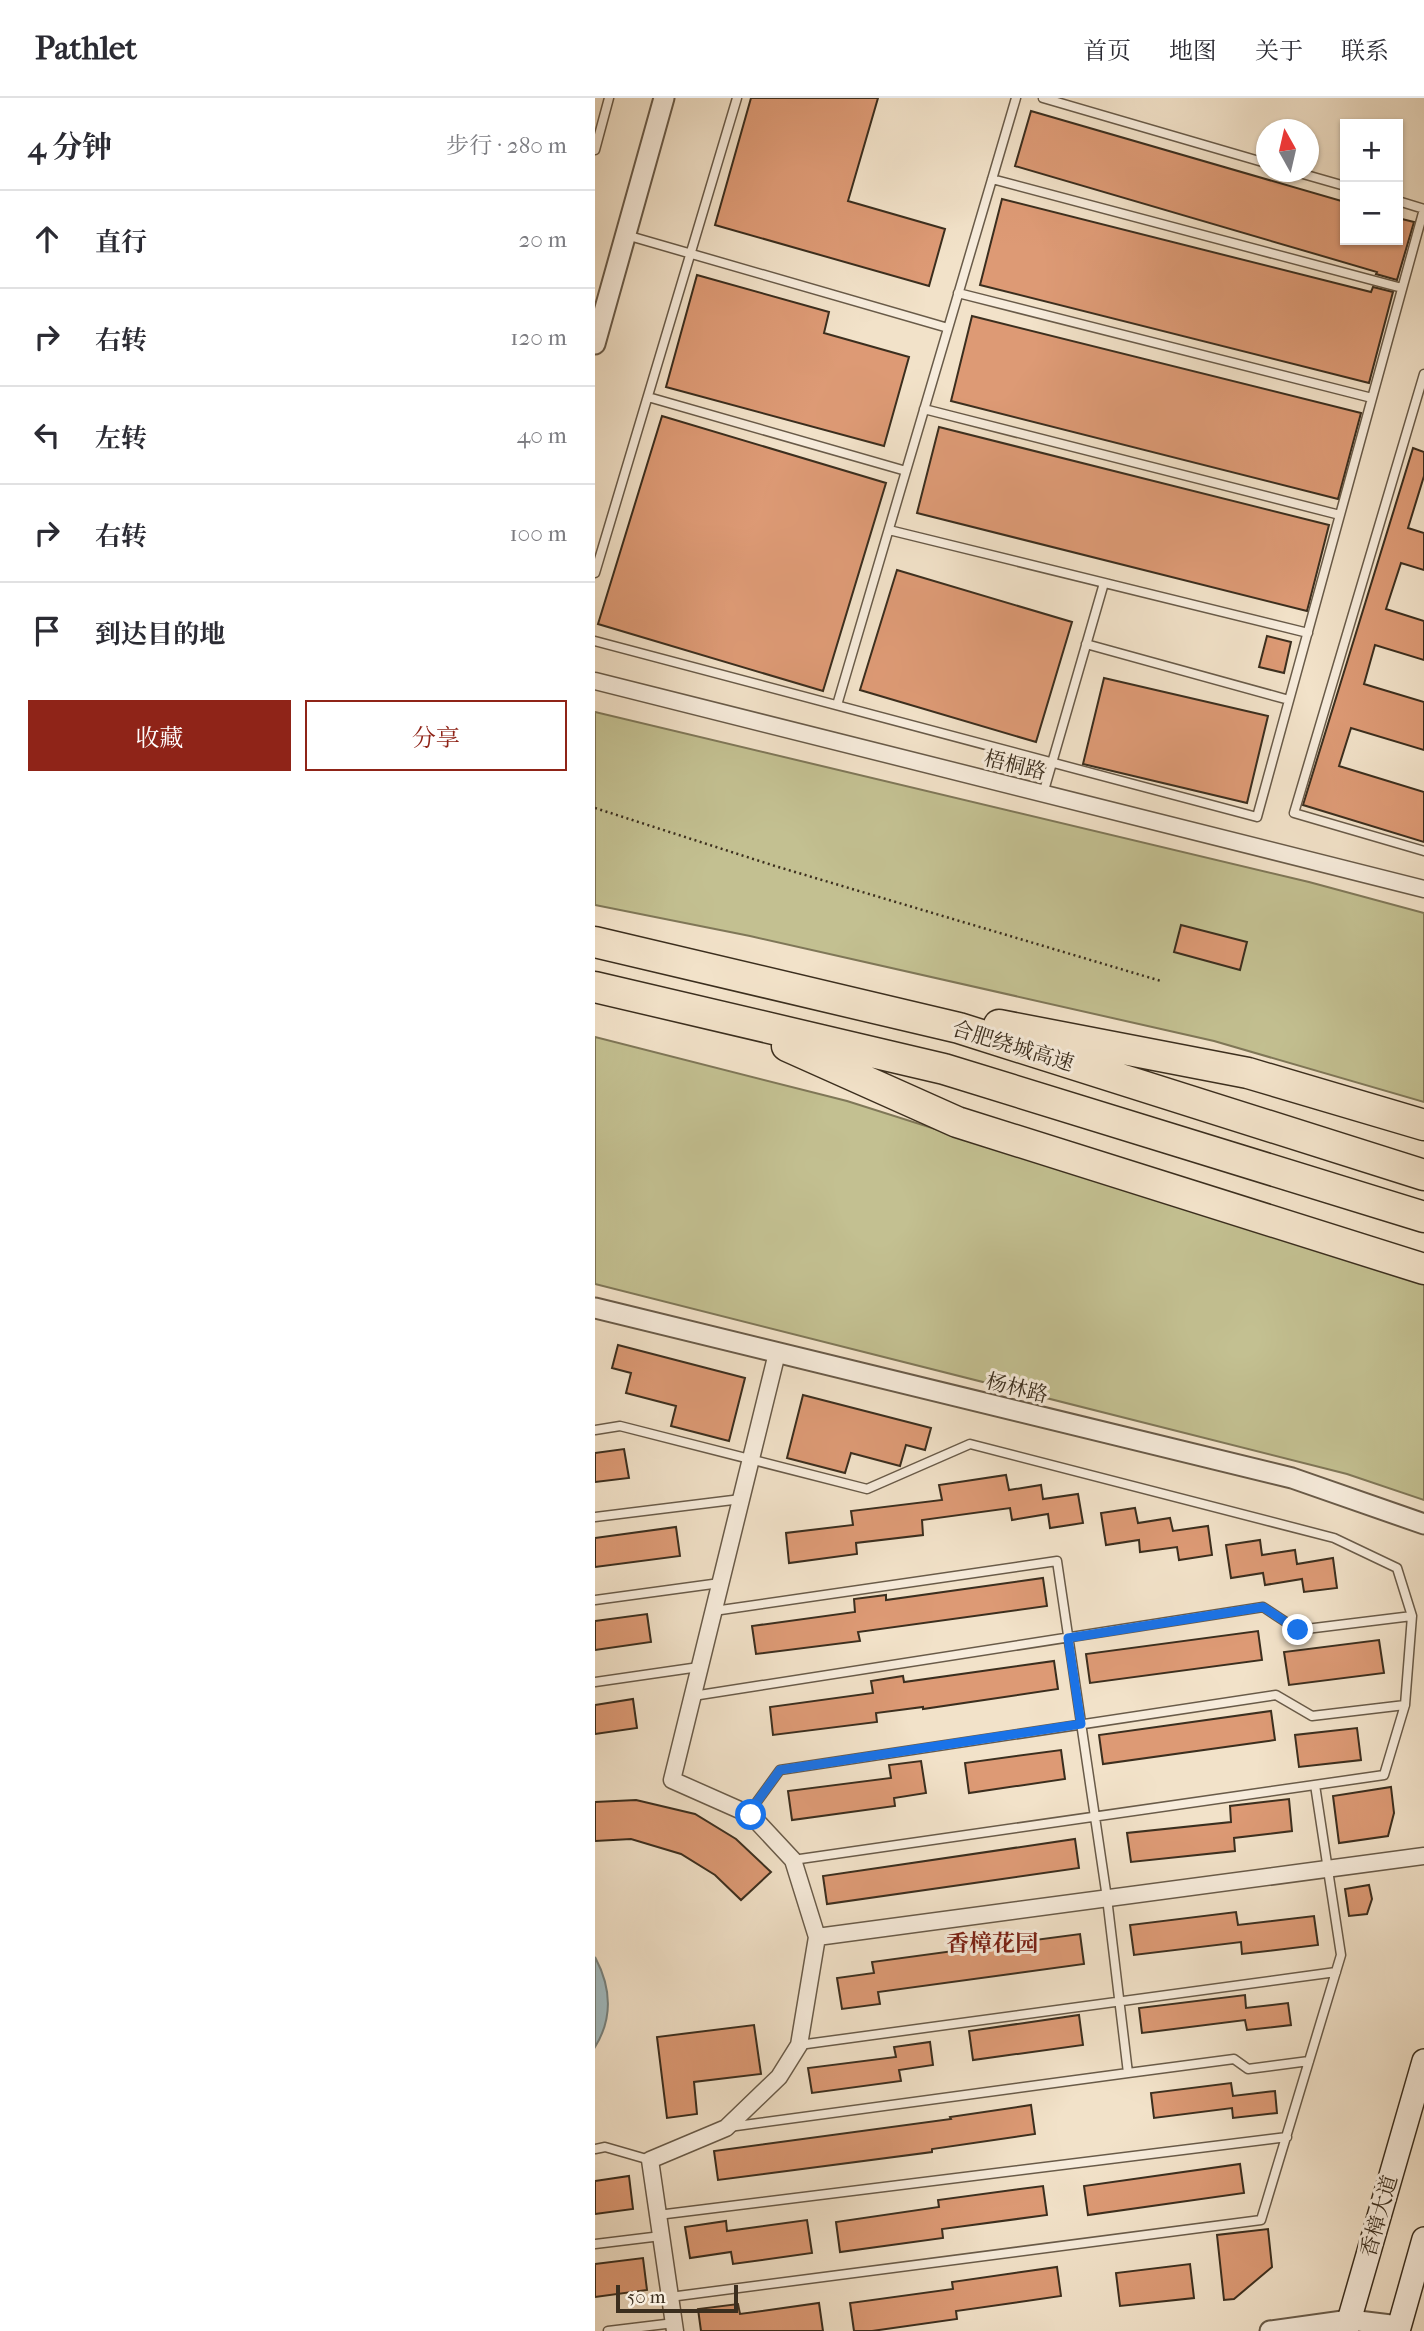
<!DOCTYPE html>
<html lang="zh">
<head>
<meta charset="utf-8">
<style>
  body { margin:0; font-family:"IM FELL French Canon","Noto Serif SC",serif; background:#f7f7f7; color:#2b2b33 }
  .controls { position:absolute; right:21px; top:21px; display:grid; overflow:hidden; border-radius:0px; box-shadow:0 2px 5px #0004 }
  .controls button { width:63px; height:63px; display:grid; place-items:center; padding:0; border:0; border-bottom:2px solid #e1e1e2; background:#fff; color:#2b2b33; font:35px sans-serif }
  .compass { position:absolute; left:661px; top:21px; width:63px; height:63px; border-radius:50%; background:#fff; box-shadow:0 2px 5px #0004; rotate:352deg }
  .scale { position:absolute; left:21px; bottom:18px; width:122px; box-sizing:border-box; padding-left:7px; border:4px solid #3b2e1e; border-top:0; font-size:19px; line-height:24px; white-space:nowrap; color:#3b2e1e; -webkit-text-stroke:5px #f7ecdc; paint-order:stroke }
  .stop { position:absolute; width:21px; height:21px; margin:-16px; border:5px solid #1a73e8; border-radius:50%; background:#fff }
  .stop.end { background:#1a73e8; border-color:#fff; box-shadow:0 2px 7px #0008 }
  .list { margin:0; padding:0; list-style:none }
  h2 { display:flex; justify-content:space-between; align-items:center; height:91px; margin:0; padding:0 28px; font-size:30px }
  h2 small { font-size:23px; font-weight:400; color:#7c7c81 }
  .list li { display:grid; grid-template-columns:46px 1fr auto; gap:21px; align-items:center; box-sizing:border-box; height:98px; padding:0 28px; border-top:2px solid #e1e1e2 }
  .list b { display:block; font-size:26px; white-space:nowrap }
  .list em { font-size:23px; font-style:normal; color:#7c7c81 }
  .actions { display:flex; gap:14px; padding:21px 28px }
  .actions a { flex:1; padding:16px 0; border:2px solid #8f2418; border-radius:0px; text-align:center; font-size:24px; color:#8f2418 }
  .actions .main { background:#8f2418; color:#fff }
  .icon { flex:none; width:38px; height:38px; fill:none; stroke:currentColor; stroke-width:2; stroke-linecap:round; stroke-linejoin:round }
  .map { position:relative; flex:none; width:829px; height:2233px; overflow:hidden }
  header { display:flex; align-items:center; gap:42px; box-sizing:border-box; height:98px; padding:0 35px; background:#fff; border-bottom:2px solid #e1e1e2 }
  header strong { font-size:33px }
  nav { display:flex; gap:38px; margin-inline-start:auto; font-size:24px }
  main { display:flex }
  aside { flex:1; background:#fff }
  .map>svg:first-child { display:block }
</style>
</head>
<body>
<header>
<strong>Pathlet</strong>
<nav><a>首页</a><a>地图</a><a>关于</a><a>联系</a></nav>
</header>
<main>
<aside>
<h2>4 分钟<small>步行 · 280 m</small></h2>
<ul class="list">
<li><svg class="icon" aria-label="ahead" viewBox="0 0 24 24"><path d="M12 20V5M6 11l6-6 6 6"/></svg><div><b>直行</b></div><em>20 m</em></li>
<li><svg class="icon" aria-label="right" viewBox="0 0 24 24"><path d="M7 20v-9h11M14 6l5 5-5 5"/></svg><div><b>右转</b></div><em>120 m</em></li>
<li><svg class="icon" aria-label="left" viewBox="0 0 24 24"><path d="M17 20v-9H6M10 6l-5 5 5 5"/></svg><div><b>左转</b></div><em>40 m</em></li>
<li><svg class="icon" aria-label="right" viewBox="0 0 24 24"><path d="M7 20v-9h11M14 6l5 5-5 5"/></svg><div><b>右转</b></div><em>100 m</em></li>
<li><svg class="icon" aria-label="arrive" viewBox="0 0 24 24"><path d="M6 21V4h12l-3 4 3 4H6"/></svg><div><b>到达目的地</b></div></li>
</ul>
<div class="actions"><a class="main">收藏</a><a>分享</a></div>
</aside>
<div class="map">
<svg width="829" height="2233" viewBox="0 0 829 2233">
  <rect width="100%" height="100%" fill="#f2e2c9"/>
  <filter id="stains"><feTurbulence type="fractalNoise" baseFrequency=".00286" numOctaves="4"/><feColorMatrix values="0 0 0 0 .2 0 0 0 0 .09 0 0 0 0 .02 0 0 0 .5 -.17"/></filter>
  <radialGradient id="worn" r=".72"><stop offset=".6" stop-color="#630" stop-opacity="0"/><stop offset="1" stop-color="#630" stop-opacity=".3"/></radialGradient>
  <path fill="#c3c091" stroke="#7f7758" stroke-width="2" d="M 0,614 L 714,784 L 829,815 L 829,1004 L 619,943 L 155,838 L 0,807 Z
    M 0,939 L 252,1003 L 829,1186 L 829,1402 L 752,1376 L 0,1186 Z"/>
  <path fill="#a1bbc1" stroke="#788380" stroke-width="2" d="M 0,1859 C 16,1889 18,1920 0,1949 Z"/>
  <path fill="#dd9a75" stroke="#3b2e1e" stroke-width="2" d="M 156,0 L 283,0 L 253,103 L 350,131 L 334,188 L 120,127 Z
    M 436,13 L 750,104 L 750,142 L 803,142 L 803,120 L 819,124 L 802,182 L 781,176 L 782,174 L 420,68 Z
    M 407,101 L 776,194 L 778,189 L 798,194 L 774,285 L 385,187 Z
    M 102,177 L 234,214 L 229,235 L 314,259 L 289,348 L 71,289 Z
    M 377,218 L 766,315 L 743,401 L 356,303 Z
    M 67,318 L 291,385 L 228,593 L 3,526 Z
    M 344,329 L 734,427 L 712,513 L 322,415 Z
    M 818,350 L 829,354 L 829,378 L 813,430 L 829,435 L 829,472 L 806,465 L 791,511 L 829,523 L 829,562 L 780,547 L 769,586 L 829,604 L 829,652 L 756,630 L 744,668 L 829,694 L 829,744 L 708,707 Z
    M 302,472 L 477,524 L 441,644 L 265,592 Z
    M 672,538 L 696,544 L 689,575 L 664,569 Z
    M 509,580 L 673,618 L 652,705 L 488,666 Z
    M 586,827 L 652,844 L 645,872 L 579,854 Z
    M 23,1247 L 150,1280 L 134,1343 L 76,1328 L 81,1308 L 31,1295 L 36,1275 L 17,1270 Z
    M 208,1297 L 336,1330 L 330,1352 L 311,1347 L 305,1368 L 256,1355 L 250,1375 L 192,1360 Z
    M 29,1351 L 34,1380 L 0,1384 L 0,1355 Z
    M 411,1377 L 414,1392 L 446,1387 L 448,1401 L 483,1396 L 488,1425 L 455,1430 L 453,1416 L 417,1422 L 415,1410 L 327,1422 L 328,1437 L 261,1445 L 262,1456 L 194,1465 L 191,1435 L 258,1427 L 256,1413 L 347,1402 L 344,1387 Z
    M 540,1410 L 543,1425 L 575,1420 L 578,1433 L 613,1428 L 617,1457 L 584,1462 L 582,1449 L 545,1454 L 544,1442 L 511,1447 L 506,1415 Z
    M 81,1429 L 85,1458 L 0,1469 L 0,1440 Z
    M 665,1442 L 667,1457 L 700,1452 L 702,1466 L 738,1460 L 742,1490 L 709,1494 L 707,1481 L 670,1487 L 668,1475 L 636,1480 L 631,1447 Z
    M 448,1480 L 452,1508 L 263,1534 L 265,1543 L 161,1556 L 157,1528 L 260,1514 L 259,1501 L 291,1497 L 291,1502 Z
    M 52,1516 L 56,1544 L 0,1552 L 0,1523 Z
    M 663,1533 L 667,1562 L 495,1585 L 491,1556 Z
    M 784,1542 L 789,1575 L 694,1587 L 689,1554 Z
    M 459,1563 L 463,1591 L 328,1611 L 328,1609 L 281,1615 L 282,1624 L 178,1637 L 175,1609 L 278,1595 L 276,1583 L 308,1578 L 309,1584 Z
    M 38,1601 L 42,1630 L 0,1636 L 0,1607 Z
    M 676,1613 L 680,1642 L 508,1666 L 504,1637 Z
    M 762,1630 L 766,1662 L 704,1669 L 700,1637 Z
    M 466,1652 L 470,1681 L 374,1695 L 370,1665 Z
    M 326,1663 L 331,1695 L 299,1700 L 300,1708 L 197,1722 L 193,1693 L 296,1680 L 294,1667 Z
    M 796,1689 L 799,1715 L 793,1738 L 744,1745 L 738,1698 Z
    M 694,1701 L 697,1733 L 639,1740 L 640,1753 L 536,1764 L 532,1735 L 636,1724 L 635,1708 Z
    M 41,1702 L 100,1716 L 141,1741 L 176,1774 L 146,1802 L 120,1777 L 86,1756 L 36,1741 L 0,1743 L 0,1704 Z
    M 480,1741 L 484,1770 L 232,1806 L 228,1778 Z
    M 774,1787 L 777,1801 L 772,1816 L 754,1818 L 750,1791 Z
    M 641,1814 L 643,1827 L 719,1818 L 723,1847 L 647,1856 L 646,1844 L 539,1857 L 535,1827 Z
    M 485,1836 L 489,1866 L 283,1894 L 285,1906 L 247,1911 L 242,1880 L 279,1875 L 277,1864 Z
    M 650,1897 L 651,1910 L 693,1905 L 696,1927 L 652,1932 L 650,1922 L 547,1935 L 544,1910 Z
    M 484,1917 L 488,1947 L 378,1962 L 374,1933 Z
    M 159,1927 L 166,1976 L 99,1984 L 102,2016 L 72,2020 L 62,1939 Z
    M 335,1944 L 338,1967 L 304,1972 L 306,1983 L 217,1995 L 213,1970 L 301,1959 L 299,1949 Z
    M 636,1985 L 638,1998 L 680,1993 L 682,2015 L 638,2020 L 637,2010 L 559,2020 L 556,1995 Z
    M 436,2007 L 440,2036 L 337,2051 L 337,2054 L 123,2082 L 119,2053 L 356,2021 L 355,2019 Z
    M 645,2066 L 649,2095 L 493,2117 L 489,2088 Z
    M 34,2078 L 38,2111 L 0,2116 L 0,2083 Z
    M 448,2088 L 452,2117 L 347,2131 L 348,2140 L 245,2154 L 241,2124 L 344,2109 L 343,2102 Z
    M 212,2122 L 217,2155 L 138,2166 L 136,2154 L 95,2160 L 90,2129 L 131,2123 L 132,2133 Z
    M 673,2131 L 677,2169 L 639,2201 L 629,2202 L 622,2137 Z
    M 48,2160 L 52,2192 L 0,2199 L 0,2166 Z
    M 595,2166 L 599,2200 L 525,2208 L 521,2175 Z
    M 462,2169 L 466,2198 L 361,2213 L 362,2221 L 277,2233 L 259,2233 L 255,2205 L 358,2191 L 357,2184 Z
    M 224,2205 L 228,2233 L 106,2233 L 103,2211 L 143,2206 L 145,2216 Z"/>
  <g fill="none" stroke-linecap="round" stroke-linejoin="round">
    <defs>
      <path id="service" d="M 448,0 L 671,65
        M 0,52 L 14,0
        M 701,74 L 750,88
        M 397,81 L 807,190
        M 31,137 L 353,230
        M 363,195 L 777,300
        M 829,276 L 699,715 L 829,753
        M 53,299 L 311,373
        M 329,311 L 745,417
        M 294,432 L 713,535
        M 0,475 L 142,0
        M 0,543 L 662,719 L 829,111 L 803,103
        M 491,546 L 694,602
        M 242,607 L 421,0
        M 448,696 L 509,485
        M 0,1332 L 25,1328 L 272,1391 L 375,1346 L 739,1440 L 802,1470 L 817,1518 L 810,1607 L 789,1677 L 198,1762
        M 0,1419 L 146,1401
        M 0,1502 L 125,1485
        M 119,1513 L 462,1463 L 512,1800 L 533,1975 L 639,1961 L 653,1971 L 714,1963
        M 0,1584 L 104,1569
        M 98,1598 L 668,1509 L 703,1532 L 817,1518
        M 153,1716 L 185,1672 L 681,1597 L 717,1618 L 810,1607
        M 204,1947 L 741,1874
        M 134,2029 L 533,1975
        M 0,2051 L 10,2049 L 55,2062
        M 63,2117 L 692,2039
        M 0,2146 L 66,2138
        M 75,2199 L 666,2122 L 746,1857 L 720,1687
        M 13,2233 L 79,2225"/>
      <path id="minor" d="M 0,583 L 829,791
        M 222,1839 L 829,1758
        M 80,2233 L 55,2062 L 131,2030 L 184,1979 L 204,1947 L 222,1839 L 198,1762 L 156,1717 L 77,1682 L 182,1255"/>
      <path id="tertiary" d="M 0,246 L 69,0
        M 0,1210 L 697,1380 L 829,1426
        M 675,2233 L 755,2222 L 804,2228"/>
      <path id="secondary" d="M 751,2233 L 829,1963
        M 803,2233 L 829,2141"/>
      <path id="motorway" d="M 0,844 L 364,930 L 829,1077
        M 0,889 L 349,971 L 829,1119
        M 404,927 L 653,975 L 829,1027
        M 192,948 L 362,1024 L 829,1171"/>
    </defs>
    <use href="#service" stroke="#695b49" stroke-width="11"/>
    <use href="#minor" stroke="#695b49" stroke-width="19"/>
    <use href="#tertiary" stroke="#695b49" stroke-width="23"/>
    <use href="#secondary" stroke="#3b2e1e" stroke-width="26"/>
    <use href="#motorway" stroke="#3b2e1e" stroke-width="33"/>
    <path stroke="#3b2e1e" stroke-width="2.5" stroke-dasharray="2 3.5" stroke-linecap="butt" d="M 0,710 L 180,768 L 566,883"/>
    <use href="#service" stroke="#f7ecdc" stroke-width="8"/>
    <use href="#minor" stroke="#f7ecdc" stroke-width="16"/>
    <use href="#tertiary" stroke="#f7ecdc" stroke-width="19"/>
    <use href="#secondary" stroke="#f7ecdc" stroke-width="23"/>
    <use href="#motorway" stroke="#f2e2c9" stroke-width="30"/>
  </g>
  <g fill="none" stroke-linecap="round" stroke-linejoin="round">
    <path stroke="#1a73e8" stroke-width="9" d="M 156,1717 L 153,1716 L 185,1672 L 486,1626 L 473,1540 L 668,1509 L 703,1532"/>
  </g>
  <g text-anchor="middle" stroke-width="6" stroke-linejoin="round" paint-order="stroke">
    <g font-size="21" fill="#3b2e1e" stroke="#f7ecdc">
      <text transform="translate(420 667) rotate(14)" y="7">梧桐路</text>
      <text transform="translate(418 948) rotate(17)" y="7">合肥绕城高速</text>
      <text transform="translate(422 1290) rotate(14)" y="7">杨林路</text>
      <text transform="translate(784 2118) rotate(-74)" y="7">香樟大道</text>
    </g>
    <g font-size="23" font-weight="bold" fill="#7a1f14" stroke="#f7ecdc">
      <text x="397" y="1853">香樟花园</text>
    </g>
  </g>
  <rect width="100%" height="100%" filter="url(#stains)"/>
  <rect width="100%" height="100%" fill="url(#worn)"/>
</svg>
<div class="controls">
<button>+</button>
<button>−</button>
</div>
<svg class="compass" viewBox="-18 -18 36 36"><path d="M0-13l5 13h-10z" fill="#e53935"/><path d="M0 13l5-13h-10z" fill="#7c7c81"/></svg>
<div class="scale">50 m</div>
<div class="stop" style="left:156px;top:1717px"></div>
<div class="stop end" style="left:703px;top:1532px"></div>
</div>
</main>
</body>
</html>
